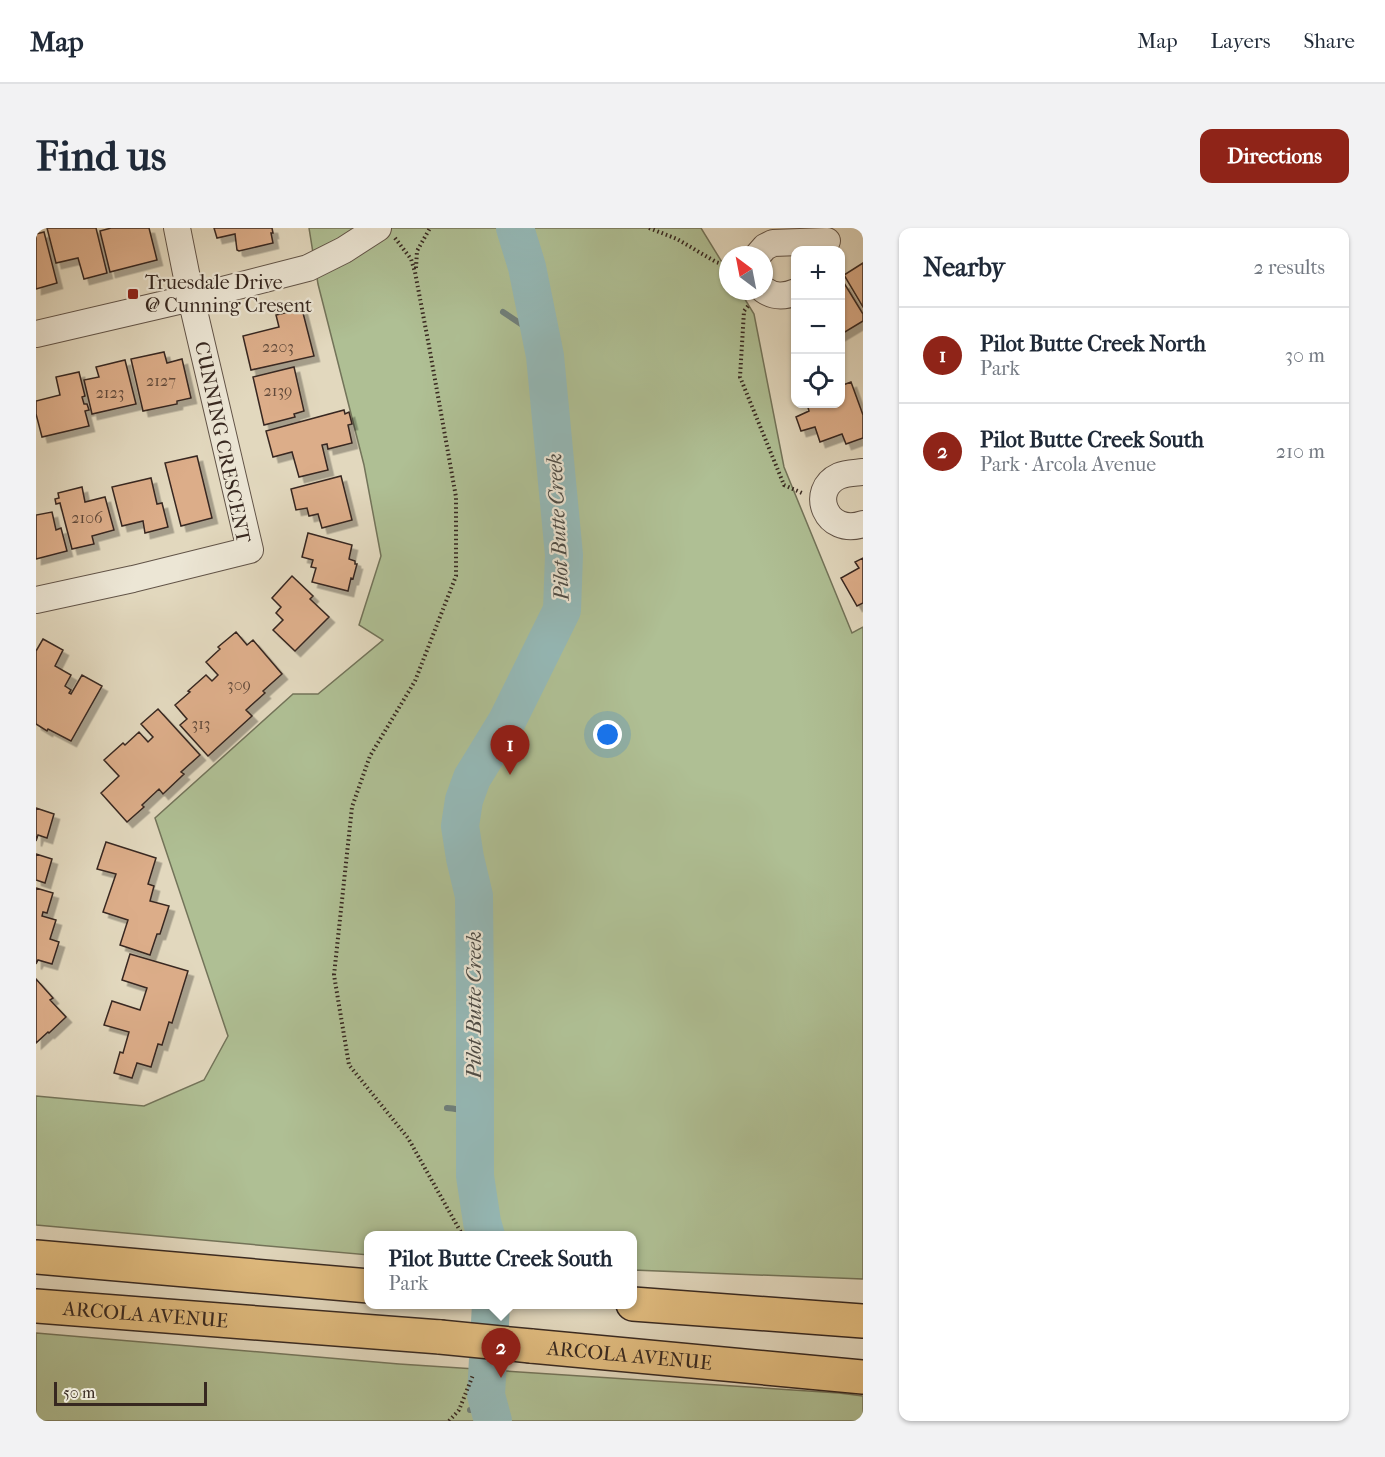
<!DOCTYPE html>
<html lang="en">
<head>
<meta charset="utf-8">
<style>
  body { margin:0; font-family:"IM FELL French Canon",serif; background:#f2f2f3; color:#1f2937 }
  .controls { position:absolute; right:18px; top:18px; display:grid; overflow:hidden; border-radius:12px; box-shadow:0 2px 4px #0004 }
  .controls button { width:54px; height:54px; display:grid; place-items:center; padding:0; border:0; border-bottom:2px solid #e0e1e3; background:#fff; color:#1f2937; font:30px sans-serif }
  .compass { position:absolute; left:683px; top:18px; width:54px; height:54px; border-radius:50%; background:#fff; box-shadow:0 2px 4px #0004; rotate:328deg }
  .scale { position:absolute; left:18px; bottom:15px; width:153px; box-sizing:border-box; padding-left:6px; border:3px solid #372820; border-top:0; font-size:16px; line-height:21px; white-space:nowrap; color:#372820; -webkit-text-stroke:4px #ece6d5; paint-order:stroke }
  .you { position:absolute; left:572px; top:507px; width:21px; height:21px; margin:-15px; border:4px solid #fff; border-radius:50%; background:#1a73e8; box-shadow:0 0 0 9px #1a73e833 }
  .badge { display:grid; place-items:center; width:39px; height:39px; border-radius:50%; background:#8f2418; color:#fff; font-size:20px; font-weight:700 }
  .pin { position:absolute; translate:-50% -50px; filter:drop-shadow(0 2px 3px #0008) }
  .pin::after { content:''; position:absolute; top:32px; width:21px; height:18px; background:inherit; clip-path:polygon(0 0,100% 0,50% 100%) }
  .popup { position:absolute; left:328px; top:1003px; width:273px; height:78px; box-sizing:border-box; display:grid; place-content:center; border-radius:12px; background:#fff; filter:drop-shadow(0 2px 4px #0005); font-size:20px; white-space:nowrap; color:#747a83 }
  .popup b { font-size:22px; color:#1f2937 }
  .popup::after { content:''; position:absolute; left:50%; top:100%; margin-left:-12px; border:12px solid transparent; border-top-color:#fff }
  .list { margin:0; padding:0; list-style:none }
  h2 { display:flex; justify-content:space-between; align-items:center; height:78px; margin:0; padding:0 24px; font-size:26px }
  h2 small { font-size:20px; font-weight:400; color:#747a83 }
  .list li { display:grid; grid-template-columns:39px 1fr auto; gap:18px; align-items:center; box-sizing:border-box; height:96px; padding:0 24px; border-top:2px solid #e0e1e3 }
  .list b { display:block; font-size:22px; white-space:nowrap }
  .list p { margin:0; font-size:20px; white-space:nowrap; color:#747a83 }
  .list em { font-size:20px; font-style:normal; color:#747a83 }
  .icon { flex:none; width:33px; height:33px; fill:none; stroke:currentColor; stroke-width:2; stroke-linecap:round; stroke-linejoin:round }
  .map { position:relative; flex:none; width:827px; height:1193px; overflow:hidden; border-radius:12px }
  header { display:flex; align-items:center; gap:36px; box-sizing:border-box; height:84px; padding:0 30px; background:#fff; border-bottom:2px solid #e0e1e3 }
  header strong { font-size:28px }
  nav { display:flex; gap:33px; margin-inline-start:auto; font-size:21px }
  .intro { display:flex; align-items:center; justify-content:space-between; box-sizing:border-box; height:144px; padding:0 36px }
  h1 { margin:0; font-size:42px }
  .button { padding:15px 27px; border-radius:12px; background:#8f2418; color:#fff; font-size:21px; font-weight:700 }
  main { display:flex; gap:36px; padding:0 36px }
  aside { flex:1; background:#fff; border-radius:12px; box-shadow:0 2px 4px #0004 }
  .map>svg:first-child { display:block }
</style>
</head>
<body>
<header>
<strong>Map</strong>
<nav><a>Map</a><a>Layers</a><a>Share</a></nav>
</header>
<div class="intro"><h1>Find us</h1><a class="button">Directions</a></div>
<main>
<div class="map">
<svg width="827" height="1193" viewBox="0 0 827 1193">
  <defs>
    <filter id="shadow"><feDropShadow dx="5.5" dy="5.5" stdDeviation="0" flood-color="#0004"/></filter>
  </defs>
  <rect width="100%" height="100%" fill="#e2d8be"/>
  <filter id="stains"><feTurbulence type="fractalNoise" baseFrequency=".00333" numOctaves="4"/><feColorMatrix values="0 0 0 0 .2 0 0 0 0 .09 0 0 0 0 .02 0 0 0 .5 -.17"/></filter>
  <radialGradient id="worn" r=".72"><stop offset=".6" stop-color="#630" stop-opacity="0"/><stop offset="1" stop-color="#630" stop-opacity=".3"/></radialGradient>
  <path fill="#afbf94" stroke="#73745a" stroke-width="1.5" d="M 273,0 L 665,0 L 692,44 L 692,63 L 704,63 L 718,86 L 748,239 L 816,405 L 827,399 L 827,1051 L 597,1042 L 597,1008 L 333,1008 L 333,1027 L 0,997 L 0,868 L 108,878 L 168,852 L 192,808 L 119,590 L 257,466 L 282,466 L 347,412 L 323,397 L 345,328 L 328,237 L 282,56 Z
    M 0,1105 L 363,1136 L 803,1165 L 827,1168 L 827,1193 L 0,1193 Z"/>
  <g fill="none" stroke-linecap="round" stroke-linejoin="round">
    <path stroke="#6f7f7b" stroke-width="6" d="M 467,84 L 488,98 L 507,117
      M 509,128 L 514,121 L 522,114
      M 411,880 C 426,881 433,884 439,898
      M 434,1182 C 442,1182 449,1181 455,1187"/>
    <path stroke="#95b9b7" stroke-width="38" d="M 450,1008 L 446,994 L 439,948 L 439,767 L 438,668 L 429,630 L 424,598 L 428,572 L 436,550 L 471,493 L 526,382 L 528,327 L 509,128 L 491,39 L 479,0
      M 455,1076 L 450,1167 L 457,1193"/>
  </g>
  <path fill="#dcad89" stroke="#372820" stroke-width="1.5" filter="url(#shadow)" d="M 11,0 L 60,0 L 71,45 L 48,51 L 42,30 L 20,35 Z
    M 75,0 L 113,0 L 121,32 L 74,44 L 64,3 Z
    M 178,0 L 236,0 L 237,5 L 235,5 L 237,15 L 203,23 L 201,22 L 199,6 L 181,10 Z
    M 8,4 L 21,55 L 0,61 L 0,6 Z
    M 827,35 L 827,79 L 808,47 Z
    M 808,55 L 827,86 L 827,93 L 804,107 L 804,57 Z
    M 266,81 L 278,128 L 215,142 L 207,108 L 243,99 L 240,87 Z
    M 128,124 L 131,135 L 146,131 L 155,170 L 141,173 L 141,176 L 107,183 L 95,131 Z
    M 89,132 L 100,176 L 56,186 L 48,152 L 63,149 L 60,139 Z
    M 258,139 L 268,183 L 258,186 L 259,189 L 228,197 L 217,149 Z
    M 43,144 L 49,168 L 46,169 L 48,176 L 51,176 L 53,182 L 49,183 L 53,198 L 6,209 L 0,186 L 0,173 L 24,167 L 20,149 Z
    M 815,154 L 827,187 L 827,210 L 810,216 L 806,206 L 784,214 L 779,199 L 765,203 L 760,189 L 773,183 L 771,176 L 804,176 L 804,158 Z
    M 308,182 L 309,186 L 313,184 L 316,196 L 312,197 L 316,215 L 292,221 L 291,216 L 286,217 L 292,242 L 263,249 L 256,224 L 237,229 L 230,203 Z
    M 161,228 L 176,290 L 145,298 L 129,235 Z
    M 305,248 L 316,292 L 286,300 L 282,286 L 273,288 L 271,280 L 260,282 L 255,261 Z
    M 115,250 L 121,276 L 126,275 L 132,299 L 109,305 L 107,293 L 86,298 L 76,259 Z
    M 46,259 L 49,274 L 69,269 L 78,302 L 56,308 L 58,316 L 36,321 L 24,275 L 20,276 L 19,271 L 23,270 L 22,265 Z
    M 16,284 L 20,302 L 25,300 L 31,323 L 0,331 L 0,287 Z
    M 272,305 L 316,317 L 313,331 L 319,333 L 319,336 L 321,336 L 317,351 L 315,350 L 312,363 L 276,354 L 280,340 L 275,339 L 277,332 L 266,329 Z
    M 827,330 L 827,375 L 821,378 L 805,350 L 823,340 L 819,334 Z
    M 256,348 L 277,368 L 274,371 L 293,389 L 259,423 L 237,402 L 247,392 L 240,385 L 245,379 L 236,370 Z
    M 200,404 L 211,417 L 217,412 L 246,446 L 227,463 L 229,465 L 210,482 L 216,488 L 172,528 L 144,497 L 151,491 L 139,477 L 154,464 L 152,463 L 170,447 L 176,453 L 182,447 L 170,434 L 184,421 L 182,419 Z
    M 7,411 L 27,422 L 19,438 L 35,447 L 29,458 L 35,462 L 33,465 L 35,466 L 46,447 L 66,458 L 35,513 L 12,501 L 11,503 L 0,496 L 0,423 Z
    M 122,481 L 164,527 L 145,544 L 148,546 L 127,566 L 123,561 L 106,577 L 108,579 L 91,594 L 65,565 L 83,548 L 68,532 L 87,515 L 89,517 L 103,504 L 112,514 L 117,509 L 105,496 Z
    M 0,580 L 18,586 L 11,610 L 2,607 L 0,613 Z
    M 70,614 L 120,630 L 112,656 L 118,658 L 114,673 L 133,678 L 124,706 L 121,706 L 114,727 L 84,717 L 92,692 L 67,684 L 80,646 L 61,641 Z
    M 0,626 L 16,631 L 9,655 L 0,652 Z
    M 0,660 L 17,665 L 11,685 L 7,684 L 6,688 L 20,692 L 14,711 L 23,714 L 16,736 L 2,732 L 0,736 Z
    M 94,726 L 152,743 L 136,795 L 133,794 L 126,817 L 122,816 L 115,839 L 101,835 L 96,850 L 78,845 L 84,824 L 87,825 L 93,804 L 68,797 L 76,773 L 104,782 L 111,760 L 86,752 Z
    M 0,751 L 17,770 L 14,772 L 30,789 L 13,805 L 12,804 L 0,815 Z"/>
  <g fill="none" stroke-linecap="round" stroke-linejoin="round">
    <defs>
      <path id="minor" d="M 722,27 L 729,19 L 737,15 L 791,13 L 786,22
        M 728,62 C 738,69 748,69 760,64
        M 0,106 L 155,70 L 272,40 L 308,22 L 342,0
        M 827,244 C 819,245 810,245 803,248 C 772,262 790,309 827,296
        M 0,372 L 97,351 L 214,322 L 155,70 L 141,0"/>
      <g id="major">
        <path d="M 0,1029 L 333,1058"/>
        <path d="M 597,1076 L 827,1093"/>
        <path id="s1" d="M 0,1078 L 404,1109"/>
        <path id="s2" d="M 495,1118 L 827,1149"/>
      </g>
    </defs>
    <use href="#minor" stroke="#625448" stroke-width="28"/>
    <use href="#major" stroke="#372820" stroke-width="36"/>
    <path stroke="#372820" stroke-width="4" stroke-dasharray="1.5 3" stroke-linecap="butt" d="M 613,0 L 641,11 L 680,34 L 692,38
      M 359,10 L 375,31 L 379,44 L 393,118 L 420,269 L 420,348 L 379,453 L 334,528 L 316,579 L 298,747 L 313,837 L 372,910 L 427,1008
      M 380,40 L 381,23 L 394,0
      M 712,78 L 708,83 L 704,149 L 748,257 L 766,265
      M 413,1193 L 423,1182 L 437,1147"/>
    <use href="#minor" stroke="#ece6d5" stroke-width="26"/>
    <use href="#major" stroke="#e1bc7f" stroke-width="33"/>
    <defs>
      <path id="major-bridge" d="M 404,1109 L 495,1118"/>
    </defs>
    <use href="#major-bridge" stroke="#372820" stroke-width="36" stroke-linecap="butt"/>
    <use href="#major-bridge" stroke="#e1bc7f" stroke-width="33"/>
  </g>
  <rect fill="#8f2418" stroke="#ece6d5" stroke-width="2" x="91" y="60" width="12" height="12" rx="3"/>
  <g text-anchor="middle" stroke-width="4.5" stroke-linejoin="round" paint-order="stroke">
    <g font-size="16" fill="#60493a">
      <text x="242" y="124">2203</text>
      <text x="125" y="158">2127</text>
      <text x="242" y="168">2139</text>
      <text x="74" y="170">2123</text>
      <text x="51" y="295">2106</text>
      <text x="203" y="462">309</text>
      <text x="165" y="501">313</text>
    </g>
    <g font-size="20" fill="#372820" stroke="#ece6d5" text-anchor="start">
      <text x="109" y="61">Truesdale Drive<tspan x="109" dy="23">@ Cunning Cresent</tspan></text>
    </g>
    <g font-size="20" fill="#372820" stroke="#ece6d5">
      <text transform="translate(187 214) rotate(78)" y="7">CUNNING CRESCENT</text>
      <text dy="7" stroke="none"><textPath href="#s1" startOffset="110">ARCOLA AVENUE</textPath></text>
      <text dy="7" stroke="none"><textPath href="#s2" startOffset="99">ARCOLA AVENUE</textPath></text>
    </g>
    <g font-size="21" font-style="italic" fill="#4e4c46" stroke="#ece6d5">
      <text transform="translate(522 299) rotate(-93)" y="7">Pilot Butte Creek</text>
      <text transform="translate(438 777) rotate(-90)" y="7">Pilot Butte Creek</text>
    </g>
  </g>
  <rect width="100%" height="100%" filter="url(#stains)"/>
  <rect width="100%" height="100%" fill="url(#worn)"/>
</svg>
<div class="controls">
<button>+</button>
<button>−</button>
<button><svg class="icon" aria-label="locate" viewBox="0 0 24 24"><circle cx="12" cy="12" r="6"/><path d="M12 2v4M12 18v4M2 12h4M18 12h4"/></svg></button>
</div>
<svg class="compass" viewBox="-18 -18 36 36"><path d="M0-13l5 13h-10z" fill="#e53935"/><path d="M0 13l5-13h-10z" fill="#747a83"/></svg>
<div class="scale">50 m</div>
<div class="you"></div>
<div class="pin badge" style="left:474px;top:547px">1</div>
<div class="pin badge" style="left:465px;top:1150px">2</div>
<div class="popup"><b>Pilot Butte Creek South</b>Park</div>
</div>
<aside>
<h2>Nearby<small>2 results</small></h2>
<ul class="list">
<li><span class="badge">1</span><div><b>Pilot Butte Creek North</b><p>Park</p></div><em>30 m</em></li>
<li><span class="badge">2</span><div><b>Pilot Butte Creek South</b><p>Park · Arcola Avenue</p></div><em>210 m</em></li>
</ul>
</aside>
</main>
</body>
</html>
